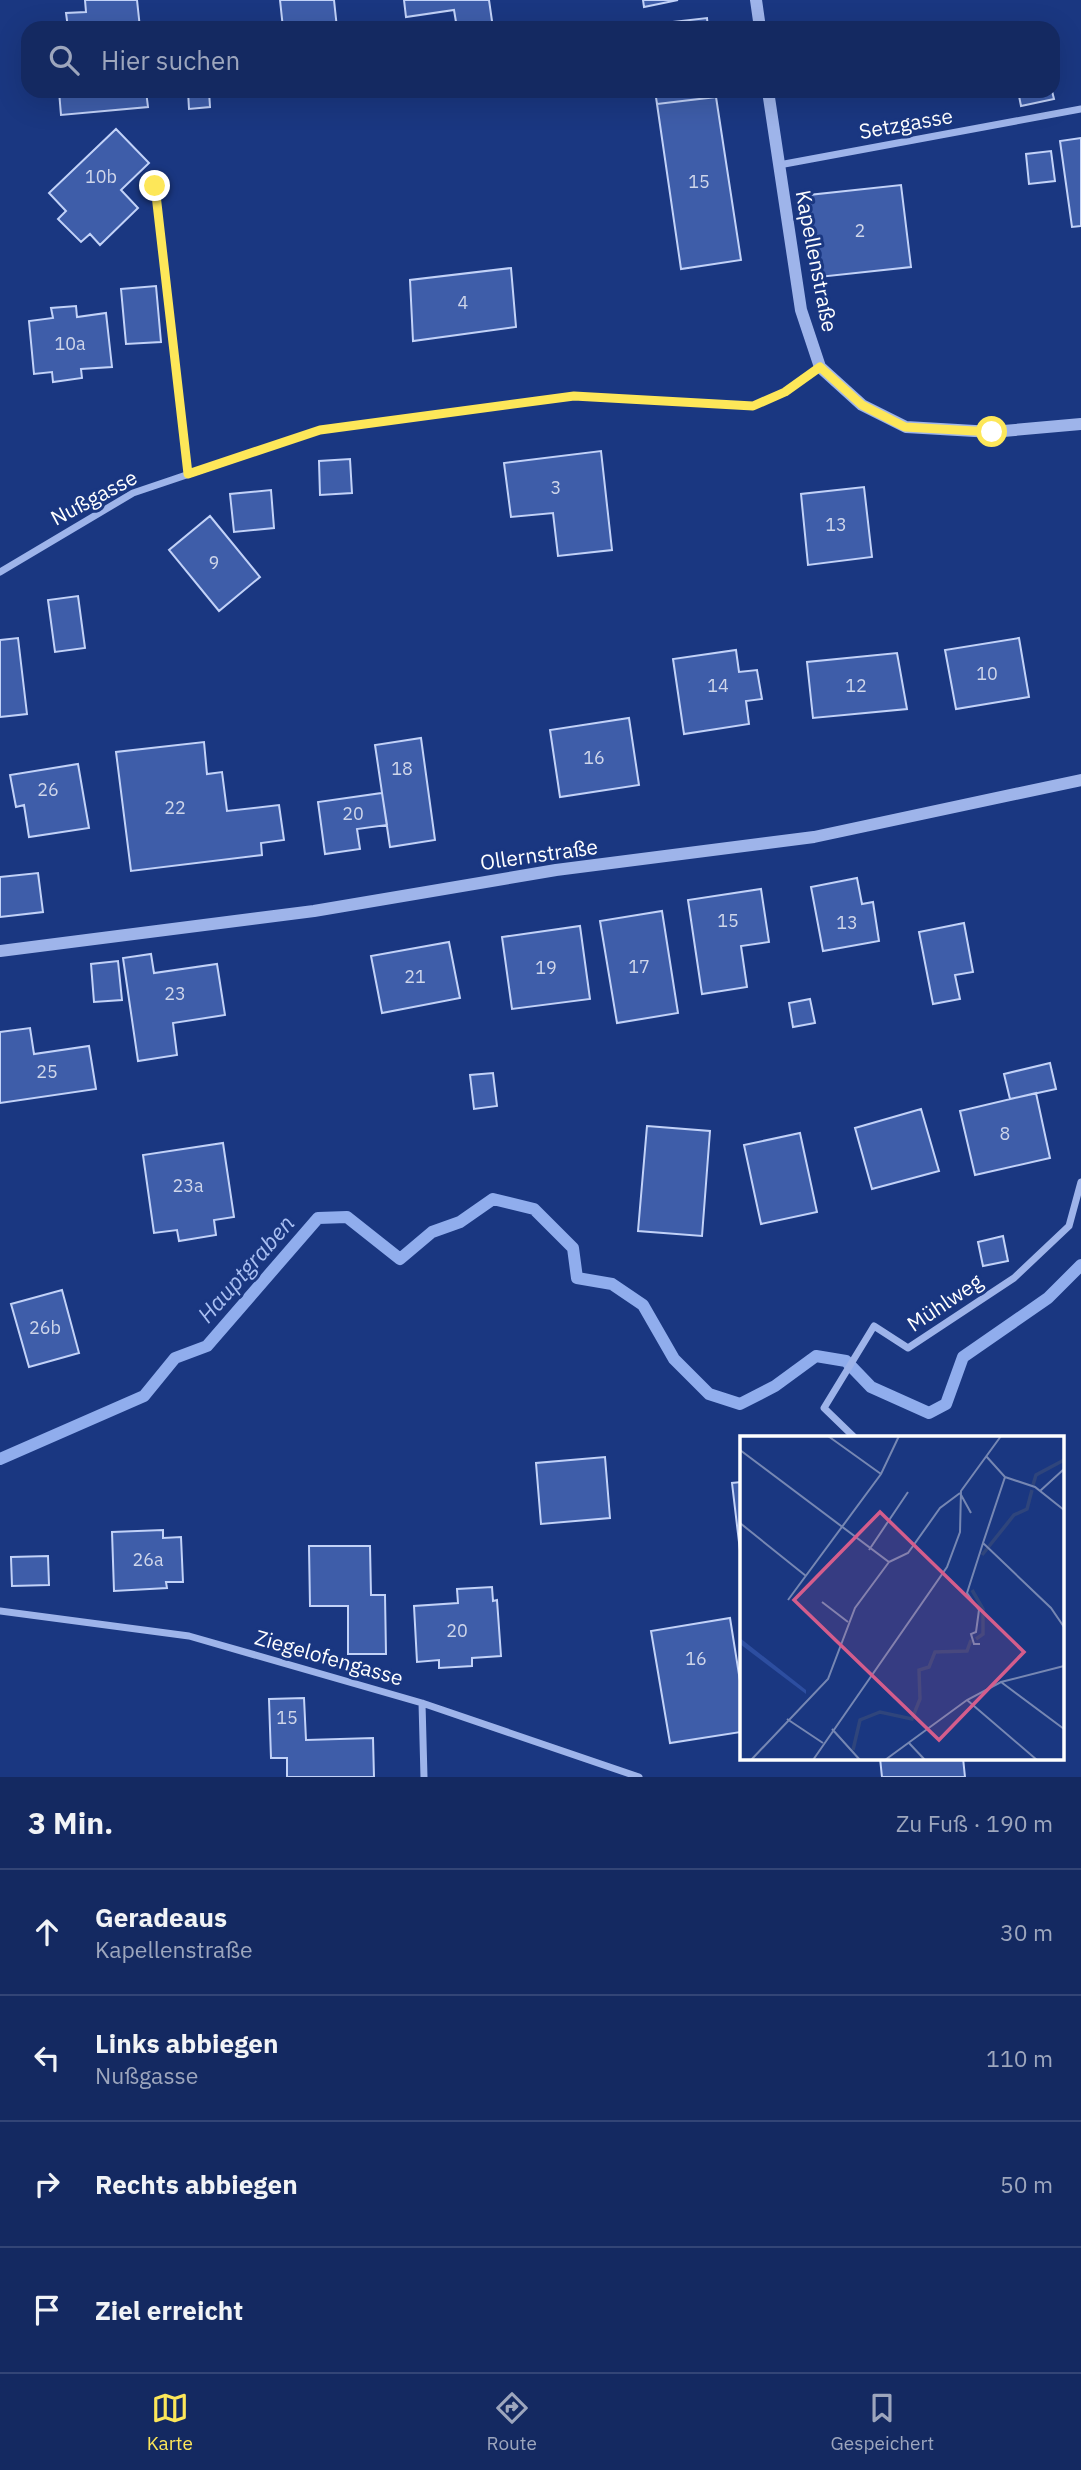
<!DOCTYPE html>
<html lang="de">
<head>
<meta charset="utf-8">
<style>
  body { margin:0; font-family:"IBM Plex Sans",sans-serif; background:#1d3167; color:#f1f3f6 }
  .stop { position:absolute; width:21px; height:21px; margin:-16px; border:5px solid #fde759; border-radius:50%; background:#fff }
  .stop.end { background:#fde759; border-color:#fff; box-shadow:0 2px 7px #0008 }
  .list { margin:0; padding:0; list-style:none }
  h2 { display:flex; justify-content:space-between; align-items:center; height:91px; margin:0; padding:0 28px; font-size:30px }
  h2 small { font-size:23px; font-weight:400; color:#9da6bd }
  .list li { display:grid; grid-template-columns:46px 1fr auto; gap:21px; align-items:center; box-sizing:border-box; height:126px; padding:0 28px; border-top:2px solid #334576 }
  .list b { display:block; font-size:26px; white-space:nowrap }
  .list p { margin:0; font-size:23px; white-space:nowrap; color:#9da6bd }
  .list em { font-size:23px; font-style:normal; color:#9da6bd }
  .icon { flex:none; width:38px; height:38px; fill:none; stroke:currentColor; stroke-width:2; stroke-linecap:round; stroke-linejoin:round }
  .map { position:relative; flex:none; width:1081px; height:1777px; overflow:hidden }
  .search { position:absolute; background:#142961; box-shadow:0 7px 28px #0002; left:21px; right:21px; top:21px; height:77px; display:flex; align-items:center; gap:18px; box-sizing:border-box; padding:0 24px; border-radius:21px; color:#9da6bd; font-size:26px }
  .sheet { height:595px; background:#142961 }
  nav { display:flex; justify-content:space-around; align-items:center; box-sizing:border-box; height:98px; border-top:2px solid #334576; background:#142961; font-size:19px; color:#9da6bd }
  nav a { display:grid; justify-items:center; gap:4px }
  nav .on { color:#fde759 }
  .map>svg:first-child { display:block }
</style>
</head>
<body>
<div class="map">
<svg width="1081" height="1777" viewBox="0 0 1081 1777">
  <rect width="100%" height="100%" fill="#1a3781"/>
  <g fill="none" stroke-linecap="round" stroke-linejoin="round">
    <path stroke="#90aded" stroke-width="12" d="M 0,1459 L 144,1396 L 175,1358 L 207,1346 L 318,1218 L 347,1217 L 400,1259 L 432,1232 L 460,1222 L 493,1199 L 534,1209 L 573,1248 L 577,1278 L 612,1284 L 643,1305 L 674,1359 L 709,1394 L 740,1404 L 775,1386 L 816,1356 L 846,1361 L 871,1387 L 929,1413 L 946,1404 L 963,1357 L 1048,1298 L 1081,1265"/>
  </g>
  <path fill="#3e5da9" stroke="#c2d2f8" stroke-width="2" d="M 85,0 L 137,0 L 140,28 L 68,28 L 66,13 L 86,12 Z
    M 280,0 L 334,0 L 337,28 L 283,28 Z
    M 404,0 L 489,0 L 493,28 L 457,28 L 454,10 L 406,17 Z
    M 643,0 L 678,0 L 644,7 Z
    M 707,18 L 708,28 L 647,28 L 647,25 Z
    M 59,91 L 146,91 L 148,107 L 61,115 Z
    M 188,91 L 209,91 L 210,107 L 189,109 Z
    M 655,91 L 716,91 L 716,97 L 657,104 Z
    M 1018,91 L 1052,91 L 1054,99 L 1021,106 Z
    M 716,97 L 741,260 L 681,269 L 657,104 Z
    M 116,129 L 149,163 L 121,190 L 138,208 L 100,245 L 90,234 L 81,242 L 58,219 L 66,211 L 49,193 Z
    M 1081,138 L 1081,226 L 1072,227 L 1060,141 Z
    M 1051,151 L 1055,181 L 1029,184 L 1026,154 Z
    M 901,185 L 911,267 L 819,277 L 809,195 Z
    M 511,268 L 516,327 L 413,341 L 410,280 Z
    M 156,286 L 161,342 L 126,344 L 121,289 Z
    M 76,306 L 77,317 L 106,313 L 112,367 L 81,369 L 82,378 L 53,382 L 52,372 L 34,374 L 29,321 L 53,318 L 51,308 Z
    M 601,451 L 612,550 L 558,556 L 553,513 L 511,517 L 504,463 Z
    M 350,459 L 352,493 L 320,495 L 319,461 Z
    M 864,487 L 872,557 L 808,565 L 801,494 Z
    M 271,490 L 274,528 L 234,532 L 230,494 Z
    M 210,516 L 260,577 L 219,611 L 169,550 Z
    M 78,596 L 85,648 L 55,652 L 48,600 Z
    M 18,638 L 27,714 L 0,717 L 0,640 Z
    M 1019,638 L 1029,697 L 956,709 L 945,650 Z
    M 736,650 L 739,672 L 757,670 L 762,699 L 746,701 L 749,724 L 684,734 L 673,659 Z
    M 897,653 L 907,709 L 813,718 L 807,662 Z
    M 629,718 L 639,785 L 560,797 L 550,730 Z
    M 421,738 L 435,840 L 390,847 L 375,745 Z
    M 204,742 L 207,774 L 222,772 L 227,811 L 279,805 L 284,840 L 261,843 L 262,855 L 131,871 L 116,752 Z
    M 78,764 L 89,828 L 29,837 L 24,805 L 16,807 L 10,775 Z
    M 382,793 L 387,825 L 357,829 L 360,849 L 325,854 L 318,802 Z
    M 38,873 L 43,912 L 0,917 L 0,877 Z
    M 857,878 L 862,904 L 873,902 L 879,941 L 823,951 L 811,887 Z
    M 761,889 L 769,942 L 741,946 L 747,987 L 702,994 L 688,900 Z
    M 662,911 L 678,1013 L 617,1023 L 600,921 Z
    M 964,923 L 973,972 L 955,975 L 960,999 L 933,1004 L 919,932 Z
    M 580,926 L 590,999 L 512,1009 L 502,937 Z
    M 449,942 L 460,998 L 382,1013 L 371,956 Z
    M 151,954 L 154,973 L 217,964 L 225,1015 L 173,1023 L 177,1055 L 138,1061 L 123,958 Z
    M 118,961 L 122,1000 L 94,1002 L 91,964 Z
    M 810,999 L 815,1023 L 793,1027 L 789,1003 Z
    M 30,1028 L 34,1054 L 89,1046 L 96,1089 L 0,1103 L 0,1032 Z
    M 1050,1063 L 1056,1089 L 1010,1099 L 1004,1074 Z
    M 493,1073 L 497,1106 L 474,1109 L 470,1075 Z
    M 1036,1093 L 1050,1158 L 975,1175 L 960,1111 Z
    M 921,1109 L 939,1171 L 872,1189 L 855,1128 Z
    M 647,1126 L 710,1131 L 702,1236 L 638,1231 Z
    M 800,1133 L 817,1212 L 761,1224 L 744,1145 Z
    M 223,1143 L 234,1217 L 214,1220 L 216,1235 L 179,1241 L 177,1230 L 154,1233 L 143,1155 Z
    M 1003,1236 L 1008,1261 L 983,1266 L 978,1242 Z
    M 62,1290 L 79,1353 L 29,1367 L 11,1304 Z
    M 605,1457 L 610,1518 L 541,1524 L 536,1463 Z
    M 741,1482 L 741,1559 L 732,1483 Z
    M 163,1530 L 163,1538 L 181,1537 L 183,1582 L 166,1582 L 167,1588 L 114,1591 L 112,1532 Z
    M 309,1546 L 370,1546 L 371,1595 L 385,1595 L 386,1654 L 348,1654 L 348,1606 L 310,1606 Z
    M 48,1556 L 49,1585 L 12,1586 L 11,1557 Z
    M 492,1587 L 493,1601 L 497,1600 L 501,1656 L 472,1658 L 472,1666 L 439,1668 L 439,1660 L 417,1662 L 414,1606 L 458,1603 L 457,1589 Z
    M 730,1618 L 741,1687 L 741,1732 L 670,1743 L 651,1631 Z
    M 304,1698 L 306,1740 L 373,1738 L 374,1777 L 287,1777 L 287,1758 L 271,1758 L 269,1699 Z
    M 880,1758 L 963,1758 L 965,1777 L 882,1777 Z"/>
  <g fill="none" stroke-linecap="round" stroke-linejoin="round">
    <path stroke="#9eb4ea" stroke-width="7" d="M 779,165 L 1081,109
      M 155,186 L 188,474
      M 0,572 L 133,493 L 320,430 L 574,396 L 753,406 L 785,392 L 820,367
      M 854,1437 L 824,1408 L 874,1326 L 908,1348 L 1014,1278 L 1069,1226 L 1081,1182
      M 0,1611 L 189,1636 L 422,1703 L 639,1777
      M 422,1703 L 424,1777"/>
    <path stroke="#9eb4ea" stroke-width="12" d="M 756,0 L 760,28
      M 768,91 L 801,310 L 820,367 L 862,405 L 906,427 L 992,432 L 1081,424
      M 0,951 L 314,911 L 556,870 L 814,837 L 1081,780"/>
  </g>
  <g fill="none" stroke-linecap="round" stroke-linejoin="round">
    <path stroke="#fde759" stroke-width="9" d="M 155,186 L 188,474 L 320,430 L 574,396 L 753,406 L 785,392 L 820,367 L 862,405 L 905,427 L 992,432"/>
  </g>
  <g text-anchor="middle" stroke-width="6" stroke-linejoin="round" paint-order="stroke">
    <g font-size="18" fill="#cfd6ea">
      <text x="101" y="183">10b</text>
      <text x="699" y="188">15</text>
      <text x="860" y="237">2</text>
      <text x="463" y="309">4</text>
      <text x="70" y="350">10a</text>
      <text x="556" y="494">3</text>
      <text x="836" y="531">13</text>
      <text x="214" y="569">9</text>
      <text x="987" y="680">10</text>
      <text x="718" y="692">14</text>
      <text x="856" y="692">12</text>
      <text x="594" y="764">16</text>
      <text x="402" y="775">18</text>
      <text x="48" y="796">26</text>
      <text x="175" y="814">22</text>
      <text x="353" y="820">20</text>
      <text x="728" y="927">15</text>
      <text x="847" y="929">13</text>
      <text x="639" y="973">17</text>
      <text x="546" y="974">19</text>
      <text x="415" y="983">21</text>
      <text x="175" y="1000">23</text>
      <text x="47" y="1078">25</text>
      <text x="1005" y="1140">8</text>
      <text x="188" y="1192">23a</text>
      <text x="45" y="1334">26b</text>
      <text x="148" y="1566">26a</text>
      <text x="457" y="1637">20</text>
      <text x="696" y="1665">16</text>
      <text x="287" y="1724">15</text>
    </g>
    <g font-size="21" fill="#fff" stroke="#1a3781">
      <text transform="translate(906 124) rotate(-10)" y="7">Setzgasse</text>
      <text transform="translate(816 261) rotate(79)" y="7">Kapellenstraße</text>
      <text transform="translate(94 498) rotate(-28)" y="7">Nußgasse</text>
      <text transform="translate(539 855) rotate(-8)" y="7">Ollernstraße</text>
      <text transform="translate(945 1303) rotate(-34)" y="7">Mühlweg</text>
      <text transform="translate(329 1658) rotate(16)" y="7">Ziegelofengasse</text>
    </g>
    <g font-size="23" font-style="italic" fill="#a9bff2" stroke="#1a3781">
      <text transform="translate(246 1269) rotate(-49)" y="8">Hauptgraben</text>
    </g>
  </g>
  <g transform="translate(740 1436)">
    <rect width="324" height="324" fill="#1a3781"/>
    <path d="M 0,202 L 66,254 L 66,258 L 0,208 Z" fill="#2d4ea0"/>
    <path fill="none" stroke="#2f457c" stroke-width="3.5" d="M 293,49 L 296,39 L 324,24M 242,119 L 274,79 L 287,73 L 292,54M 232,154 L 243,173 L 243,198 L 236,203M 113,314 L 120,284 L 140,276 L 172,283 L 180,263 L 179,234 L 189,231 L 195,216 L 227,215 L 231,204"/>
    <path fill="none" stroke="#7687b3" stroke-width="2" d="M 88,0 L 141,38M 0,14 L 149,126 L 168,117 L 200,72 L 220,57M 246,20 L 265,41 L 243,107 L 311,172 L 324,191M 265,41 L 295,51 L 324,74M 300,55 L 324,33M 220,57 L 231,77M 0,87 L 66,140M 129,114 L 168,56M 48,164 L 141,38 L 159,0M 82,166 L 108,186M 240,208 L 234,208 L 231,198 L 236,196 L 239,174 L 227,157 L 243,107M 261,246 L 324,293M 227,264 L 297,324M 47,283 L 83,307M 92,293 L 120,324M 169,307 L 185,324M 11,324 L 88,243 L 115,172 L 149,126M 73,324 L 207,131 L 220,96 L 221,55 L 261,0M 145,324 L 227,264 L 261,246 L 324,230"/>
    <path fill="#d45d8c" fill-opacity="0.15" stroke="#d45d8c" stroke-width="3.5" d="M 140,76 L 284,216 L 199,304 L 54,164 Z"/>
    <rect width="324" height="324" fill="none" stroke="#fff" stroke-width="3.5"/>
  </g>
</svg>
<div class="stop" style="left:992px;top:432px"></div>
<div class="stop end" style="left:155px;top:186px"></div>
<div class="search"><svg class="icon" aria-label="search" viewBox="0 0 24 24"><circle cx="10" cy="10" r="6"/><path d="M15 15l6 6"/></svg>Hier suchen</div>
</div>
<section class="sheet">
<h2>3 Min.<small>Zu Fuß · 190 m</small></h2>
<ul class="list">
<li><svg class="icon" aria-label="ahead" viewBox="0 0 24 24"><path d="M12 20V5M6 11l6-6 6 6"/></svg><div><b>Geradeaus</b><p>Kapellenstraße</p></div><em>30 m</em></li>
<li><svg class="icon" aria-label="left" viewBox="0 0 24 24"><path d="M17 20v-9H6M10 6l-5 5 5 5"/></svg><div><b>Links abbiegen</b><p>Nußgasse</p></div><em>110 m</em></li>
<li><svg class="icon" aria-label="right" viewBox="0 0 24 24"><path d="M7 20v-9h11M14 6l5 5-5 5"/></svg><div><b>Rechts abbiegen</b></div><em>50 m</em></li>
<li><svg class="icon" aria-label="arrive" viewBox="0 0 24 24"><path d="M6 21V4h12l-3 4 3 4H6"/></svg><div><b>Ziel erreicht</b></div></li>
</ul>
</section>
<nav>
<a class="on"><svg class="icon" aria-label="map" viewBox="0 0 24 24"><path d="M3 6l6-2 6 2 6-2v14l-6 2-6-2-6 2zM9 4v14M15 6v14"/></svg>Karte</a>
<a><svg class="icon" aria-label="directions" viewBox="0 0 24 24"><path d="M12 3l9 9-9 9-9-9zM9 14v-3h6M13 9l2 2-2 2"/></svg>Route</a>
<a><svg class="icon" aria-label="saved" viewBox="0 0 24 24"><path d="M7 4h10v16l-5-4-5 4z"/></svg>Gespeichert</a>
</nav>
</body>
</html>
